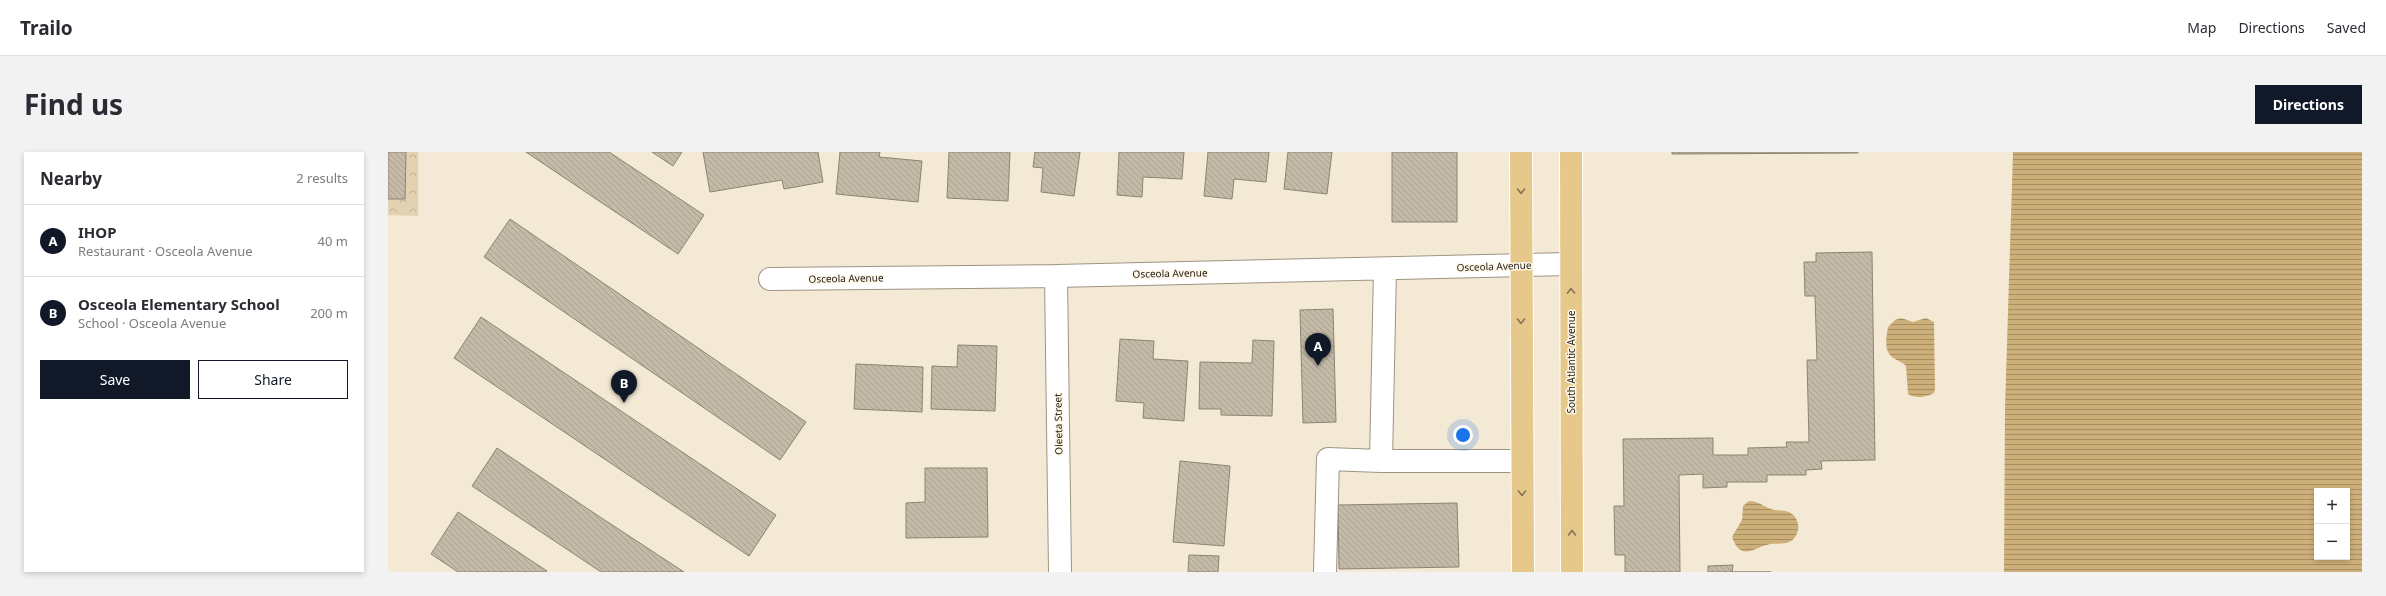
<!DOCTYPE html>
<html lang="en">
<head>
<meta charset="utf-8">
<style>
  body { margin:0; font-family:"Noto Sans",sans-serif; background:#f2f2f3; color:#2b2b33 }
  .controls { position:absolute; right:12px; bottom:12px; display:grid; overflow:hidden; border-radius:0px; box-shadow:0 2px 6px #0003 }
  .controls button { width:36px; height:36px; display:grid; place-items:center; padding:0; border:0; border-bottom:1px solid #e1e1e2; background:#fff; color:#2b2b33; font:20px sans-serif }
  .you { position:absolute; left:1075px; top:283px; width:14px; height:14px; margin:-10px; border:3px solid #fff; border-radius:50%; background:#1a73e8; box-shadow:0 0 0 6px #1a73e833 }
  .badge { display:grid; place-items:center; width:26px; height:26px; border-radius:50%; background:#111827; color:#fff; font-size:13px; font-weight:700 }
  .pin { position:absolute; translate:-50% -33px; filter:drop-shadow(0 1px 2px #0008) }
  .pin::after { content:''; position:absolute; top:21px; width:14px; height:12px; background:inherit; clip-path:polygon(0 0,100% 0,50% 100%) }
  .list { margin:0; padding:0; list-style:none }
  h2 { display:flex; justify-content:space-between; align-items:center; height:52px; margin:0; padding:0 16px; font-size:17px }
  h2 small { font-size:13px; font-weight:400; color:#7c7c81 }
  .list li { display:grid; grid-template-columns:26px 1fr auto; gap:12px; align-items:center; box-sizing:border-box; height:72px; padding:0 16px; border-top:1px solid #e1e1e2 }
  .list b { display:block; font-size:15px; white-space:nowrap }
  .list p { margin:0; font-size:13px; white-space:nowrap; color:#7c7c81 }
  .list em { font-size:13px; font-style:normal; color:#7c7c81 }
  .actions { display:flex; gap:8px; padding:12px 16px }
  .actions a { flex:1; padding:9px 0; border:1px solid #111827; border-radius:0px; text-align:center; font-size:14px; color:#111827 }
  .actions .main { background:#111827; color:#fff }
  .map { position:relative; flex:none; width:1974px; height:420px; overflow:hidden; border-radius:0px }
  header { display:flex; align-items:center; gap:24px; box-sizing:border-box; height:56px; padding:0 20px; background:#fff; border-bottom:1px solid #e1e1e2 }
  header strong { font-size:19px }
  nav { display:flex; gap:22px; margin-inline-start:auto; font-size:14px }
  .intro { display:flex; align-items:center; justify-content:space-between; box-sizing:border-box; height:96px; padding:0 24px }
  h1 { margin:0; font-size:28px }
  .button { padding:10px 18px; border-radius:0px; background:#111827; color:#fff; font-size:14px; font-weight:700 }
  main { display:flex; gap:24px; padding:0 24px }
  aside { flex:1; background:#fff; border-radius:0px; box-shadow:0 2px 6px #0003 }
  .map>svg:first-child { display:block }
</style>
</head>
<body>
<header>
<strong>Trailo</strong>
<nav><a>Map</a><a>Directions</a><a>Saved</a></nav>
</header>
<div class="intro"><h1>Find us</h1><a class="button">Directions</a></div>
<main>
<aside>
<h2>Nearby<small>2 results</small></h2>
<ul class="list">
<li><span class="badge">A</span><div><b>IHOP</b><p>Restaurant · Osceola Avenue</p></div><em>40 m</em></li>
<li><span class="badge">B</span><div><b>Osceola Elementary School</b><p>School · Osceola Avenue</p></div><em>200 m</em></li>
</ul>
<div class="actions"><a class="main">Save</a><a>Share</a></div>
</aside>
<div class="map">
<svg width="1974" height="420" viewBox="0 0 1974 420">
  <defs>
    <pattern id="park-crowns" width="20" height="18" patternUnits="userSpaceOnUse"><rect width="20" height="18" fill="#e3d2b1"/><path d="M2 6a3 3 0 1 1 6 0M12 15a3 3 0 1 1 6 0" fill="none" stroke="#c3b498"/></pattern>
    <pattern id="water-rules" width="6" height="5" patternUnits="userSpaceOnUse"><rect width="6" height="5" fill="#cdb079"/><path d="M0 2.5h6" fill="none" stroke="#a68f62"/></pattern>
    <pattern id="building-back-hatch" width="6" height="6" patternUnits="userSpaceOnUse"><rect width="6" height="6" fill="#c4baa7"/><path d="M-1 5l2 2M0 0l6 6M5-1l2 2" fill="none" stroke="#a8a08f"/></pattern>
  </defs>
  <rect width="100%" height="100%" fill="#f4e9d5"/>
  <path fill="url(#park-crowns)" d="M 0,0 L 30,0 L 30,64 L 0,63 Z"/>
  <path fill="url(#water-rules)" fill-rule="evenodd" d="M 1625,0 L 1974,0 L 1974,420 L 1616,420 L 1617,255 ZM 1929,339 L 1959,339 L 1959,405 L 1929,405 Z
    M 1513,166 L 1525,170 L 1538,166 L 1546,170 L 1547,237 L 1546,241 C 1540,245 1526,247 1520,242 L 1518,214 C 1515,210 1512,210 1507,207 C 1495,200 1498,187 1500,175 L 1507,168 Z
    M 1361,349 C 1372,349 1376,356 1387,358 C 1393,359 1399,358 1404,362 C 1413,369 1412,383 1403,389 C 1397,393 1388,391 1382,392 C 1365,396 1353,410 1344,385 L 1354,368 L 1355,354 Z"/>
  <path fill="url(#building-back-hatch)" stroke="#8d8372" d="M 0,0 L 18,0 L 17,47 L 0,47 Z
    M 138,0 L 221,0 L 316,63 L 290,102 Z
    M 264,0 L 294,0 L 285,14 Z
    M 315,0 L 430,0 L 435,30 L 396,37 L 394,28 L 322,40 Z
    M 452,0 L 492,0 L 491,5 L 534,9 L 530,50 L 448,42 Z
    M 561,0 L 622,0 L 620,49 L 559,46 Z
    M 647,0 L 692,0 L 686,44 L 653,40 L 655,16 L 645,15 Z
    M 731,0 L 796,0 L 794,27 L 755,25 L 754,45 L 729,43 Z
    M 820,0 L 881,0 L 878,30 L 846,27 L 844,47 L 816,44 Z
    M 900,0 L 944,0 L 939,42 L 896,37 Z
    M 1004,0 L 1069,0 L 1069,70 L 1004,70 Z
    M 1284,0 L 1470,0 L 1470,1 L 1284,2 Z
    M 122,67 L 418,270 L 392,308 L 96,105 Z
    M 1484,100 L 1487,308 L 1433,309 L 1434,317 L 1418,318 L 1418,323 L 1379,323 L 1379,330 L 1339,330 L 1339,335 L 1315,336 L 1315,322 L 1291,323 L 1292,420 L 1237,420 L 1237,403 L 1227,403 L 1226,354 L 1236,354 L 1235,287 L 1325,286 L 1325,303 L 1360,303 L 1360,296 L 1399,295 L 1398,290 L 1421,290 L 1419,208 L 1429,208 L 1427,144 L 1417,144 L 1416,110 L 1428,110 L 1428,101 Z
    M 945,157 L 948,270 L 915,271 L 912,158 Z
    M 93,165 L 388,363 L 361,404 L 66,206 Z
    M 732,187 L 766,189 L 765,207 L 800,209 L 796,269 L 755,266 L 756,251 L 728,249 Z
    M 865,188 L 886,189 L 884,264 L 833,263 L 833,257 L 811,257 L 812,210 L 864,211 Z
    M 570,193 L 609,194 L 607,259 L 543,257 L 544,214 L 569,215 Z
    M 468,212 L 535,215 L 534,260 L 466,257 Z
    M 109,296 L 206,361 L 296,420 L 213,420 L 84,334 Z
    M 792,309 L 842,314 L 836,394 L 785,390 Z
    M 537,316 L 599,316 L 600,385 L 518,386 L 518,351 L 537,350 Z
    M 1069,351 L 1071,415 L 951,417 L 950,353 Z
    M 70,360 L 159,419 L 158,420 L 70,420 L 43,402 Z
    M 801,403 L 831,404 L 830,420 L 800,420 Z
    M 1345,413 L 1344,420 L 1383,420 L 1320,420 L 1320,414 Z"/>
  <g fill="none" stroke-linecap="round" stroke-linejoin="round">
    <defs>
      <path id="minor" d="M 997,117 L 993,309 L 1134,309
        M 668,124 L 672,420
        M 382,127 L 668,124 L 1182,112
        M 937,420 L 940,307 L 993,309"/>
      <path id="major" d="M 1133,0 L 1135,420
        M 1183,0 L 1184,420"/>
    </defs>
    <use href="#minor" stroke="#9e9482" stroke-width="24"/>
    <use href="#major" stroke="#fff" stroke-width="24"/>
    <use href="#minor" stroke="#fff" stroke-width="22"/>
    <use href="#major" stroke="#e5c88a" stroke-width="22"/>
  </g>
  <defs><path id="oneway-chevron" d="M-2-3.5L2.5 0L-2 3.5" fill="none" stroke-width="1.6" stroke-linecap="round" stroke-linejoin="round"/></defs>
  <g stroke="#857452">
    <use href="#oneway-chevron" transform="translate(1133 39) rotate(90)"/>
    <use href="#oneway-chevron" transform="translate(1183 139) rotate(-91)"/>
    <use href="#oneway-chevron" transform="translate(1133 169) rotate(90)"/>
    <use href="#oneway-chevron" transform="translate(1134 341) rotate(90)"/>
    <use href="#oneway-chevron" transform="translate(1184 381) rotate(-90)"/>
  </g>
  <g text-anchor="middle" stroke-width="3" stroke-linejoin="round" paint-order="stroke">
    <g font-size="10" fill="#25211a" stroke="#fff7e7">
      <text transform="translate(1106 114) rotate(-2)" y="4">Osceola Avenue</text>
      <text transform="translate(782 121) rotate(-1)" y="4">Osceola Avenue</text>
      <text transform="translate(458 126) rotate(-1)" y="4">Osceola Avenue</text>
      <text transform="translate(1183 210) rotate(-90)" y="4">South Atlantic Avenue</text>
      <text transform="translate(670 272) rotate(-91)" y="4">Oleeta Street</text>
    </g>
  </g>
</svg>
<div class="controls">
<button>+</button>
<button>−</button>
</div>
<div class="you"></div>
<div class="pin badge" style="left:930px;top:214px">A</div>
<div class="pin badge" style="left:236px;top:251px">B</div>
</div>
</main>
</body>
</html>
